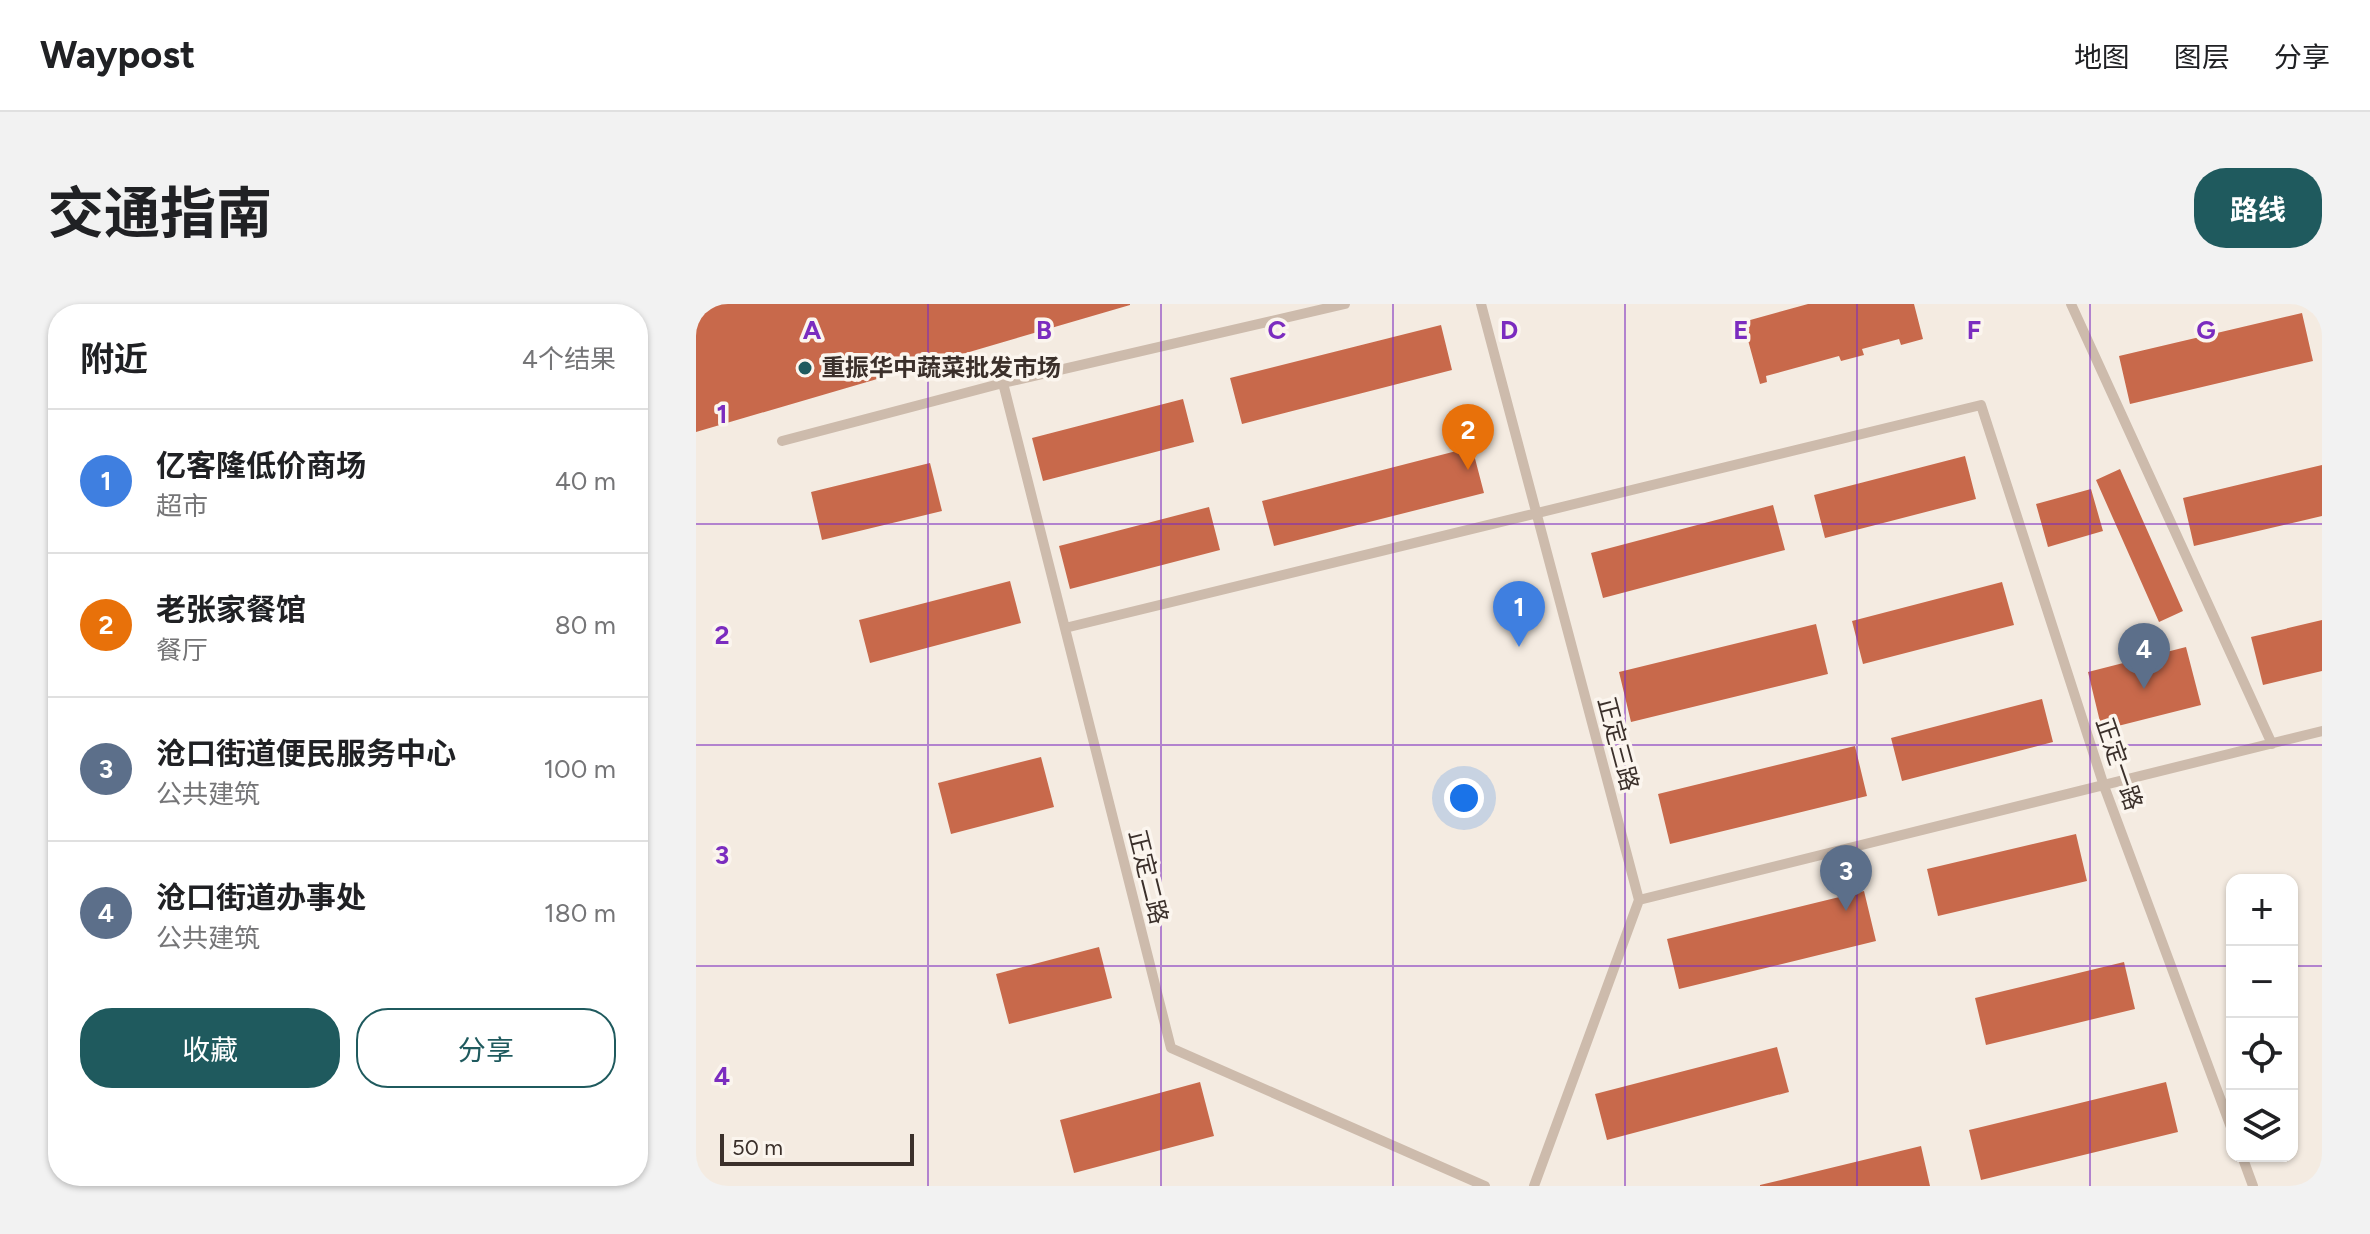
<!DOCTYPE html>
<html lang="zh">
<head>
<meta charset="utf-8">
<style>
  body { margin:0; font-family:Figtree,"Noto Sans SC",sans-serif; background:#f2f2f2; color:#202124 }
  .controls { position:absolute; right:24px; bottom:24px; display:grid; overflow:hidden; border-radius:16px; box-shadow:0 2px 6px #0004 }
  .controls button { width:72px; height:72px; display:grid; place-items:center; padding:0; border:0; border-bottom:2px solid #e0e0e0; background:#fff; color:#202124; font:40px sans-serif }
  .scale { position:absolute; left:24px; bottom:20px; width:194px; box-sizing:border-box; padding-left:8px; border:4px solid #3b302b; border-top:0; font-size:22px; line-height:28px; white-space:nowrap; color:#3b302b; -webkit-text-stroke:6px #fbf5ee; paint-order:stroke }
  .you { position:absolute; left:768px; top:494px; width:28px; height:28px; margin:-20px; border:6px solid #fff; border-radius:50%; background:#1a73e8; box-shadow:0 0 0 12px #1a73e833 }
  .badge { display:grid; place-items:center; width:52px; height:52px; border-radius:50%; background:#1f5a5e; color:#fff; font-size:26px; font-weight:700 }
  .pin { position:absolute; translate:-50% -66px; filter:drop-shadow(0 2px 4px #0008) }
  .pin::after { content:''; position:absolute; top:42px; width:28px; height:24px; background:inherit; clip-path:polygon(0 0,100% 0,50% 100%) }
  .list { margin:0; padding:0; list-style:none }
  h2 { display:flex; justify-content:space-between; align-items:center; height:104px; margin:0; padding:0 32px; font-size:34px }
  h2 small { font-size:26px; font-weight:400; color:#757577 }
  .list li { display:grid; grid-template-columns:52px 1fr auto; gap:24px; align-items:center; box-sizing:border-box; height:144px; padding:0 32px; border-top:2px solid #e0e0e0 }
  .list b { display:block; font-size:30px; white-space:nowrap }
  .list p { margin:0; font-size:26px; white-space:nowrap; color:#757577 }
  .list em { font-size:26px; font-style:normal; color:#757577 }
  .actions { display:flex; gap:16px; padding:24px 32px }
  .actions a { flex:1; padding:18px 0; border:2px solid #1f5a5e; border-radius:32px; text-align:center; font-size:28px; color:#1f5a5e }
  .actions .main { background:#1f5a5e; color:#fff }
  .icon { flex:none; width:44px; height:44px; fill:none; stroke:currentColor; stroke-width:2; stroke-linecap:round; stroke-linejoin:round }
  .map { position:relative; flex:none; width:1626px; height:882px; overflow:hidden; border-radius:32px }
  header { display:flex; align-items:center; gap:48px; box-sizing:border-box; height:112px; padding:0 40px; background:#fff; border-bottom:2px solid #e0e0e0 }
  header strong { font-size:38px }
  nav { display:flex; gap:44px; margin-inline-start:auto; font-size:28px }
  .intro { display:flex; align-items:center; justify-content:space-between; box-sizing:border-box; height:192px; padding:0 48px }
  h1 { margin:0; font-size:56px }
  .button { padding:20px 36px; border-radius:32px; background:#1f5a5e; color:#fff; font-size:28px; font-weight:700 }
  main { display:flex; gap:48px; padding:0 48px }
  aside { flex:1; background:#fff; border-radius:32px; box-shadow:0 2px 6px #0004 }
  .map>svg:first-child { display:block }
</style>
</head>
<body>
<header>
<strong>Waypost</strong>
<nav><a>地图</a><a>图层</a><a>分享</a></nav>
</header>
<div class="intro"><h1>交通指南</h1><a class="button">路线</a></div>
<main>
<aside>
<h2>附近<small>4个结果</small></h2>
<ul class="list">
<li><span class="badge" style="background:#3f7fe0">1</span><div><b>亿客隆低价商场</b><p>超市</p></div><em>40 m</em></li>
<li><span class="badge" style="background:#e8710a">2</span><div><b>老张家餐馆</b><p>餐厅</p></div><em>80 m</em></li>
<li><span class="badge" style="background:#5c6f8a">3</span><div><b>沧口街道便民服务中心</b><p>公共建筑</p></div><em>100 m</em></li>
<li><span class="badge" style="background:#5c6f8a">4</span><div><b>沧口街道办事处</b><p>公共建筑</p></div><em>180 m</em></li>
</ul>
<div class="actions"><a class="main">收藏</a><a>分享</a></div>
</aside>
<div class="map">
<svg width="1626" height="882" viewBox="0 0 1626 882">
  <rect width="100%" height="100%" fill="#f4ebe1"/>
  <path fill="#c8694b" d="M 0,0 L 434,0 L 434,1 L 0,128 Z
    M 1112,0 L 1218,0 L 1227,35 L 1205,41 L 1203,35 L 1166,45 L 1168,51 L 1145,57 L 1143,52 L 1070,72 L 1071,78 L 1064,80 L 1047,18 Z
    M 1606,9 L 1617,57 L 1434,100 L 1423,52 Z
    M 745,21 L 756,66 L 546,120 L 534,74 Z
    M 487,95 L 498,138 L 347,177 L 336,134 Z
    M 776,143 L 788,189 L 578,242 L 566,197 Z
    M 1269,152 L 1280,195 L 1129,234 L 1118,191 Z
    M 234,159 L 246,207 L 126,236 L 115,188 Z
    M 1626,161 L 1626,212 L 1498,242 L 1487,194 Z
    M 1424,165 L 1487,307 L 1463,318 L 1400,176 Z
    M 1395,185 L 1407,227 L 1352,243 L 1340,200 Z
    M 1077,201 L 1089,246 L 907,294 L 895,249 Z
    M 513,203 L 524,246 L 374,285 L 363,242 Z
    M 314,277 L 325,319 L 174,359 L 163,316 Z
    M 1306,278 L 1318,321 L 1167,360 L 1156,317 Z
    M 1626,316 L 1626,367 L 1567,381 L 1555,333 Z
    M 1120,320 L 1132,370 L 935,418 L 923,368 Z
    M 1490,343 L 1505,401 L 1406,426 L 1392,368 Z
    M 1346,395 L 1357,438 L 1206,477 L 1195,434 Z
    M 1159,442 L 1171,492 L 974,540 L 962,490 Z
    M 345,453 L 358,503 L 255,530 L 242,479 Z
    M 1380,530 L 1391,577 L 1242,612 L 1231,565 Z
    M 1168,587 L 1180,637 L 983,685 L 971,635 Z
    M 403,643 L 416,694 L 313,720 L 300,670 Z
    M 1428,658 L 1439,705 L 1290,741 L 1279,694 Z
    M 1081,743 L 1093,788 L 911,836 L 899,790 Z
    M 504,778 L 518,832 L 378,869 L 364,816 Z
    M 1470,778 L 1482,828 L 1285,876 L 1273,826 Z
    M 1225,842 L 1234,882 L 1064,882 L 1064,881 Z"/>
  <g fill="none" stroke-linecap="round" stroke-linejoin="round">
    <path stroke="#cdbbac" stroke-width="10" d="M 785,0 L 943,596 L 838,882
      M 1375,0 L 1576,440
      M 307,79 L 475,744 L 789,882
      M 86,137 L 307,79 L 649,0
      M 369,324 L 1285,101 L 1408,482 L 1536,826
      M 943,596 L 1626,427
      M 1546,852 L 1557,882"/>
  </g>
  <path fill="none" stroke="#7b2cbf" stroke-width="2" stroke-opacity="0.55" d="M 232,0 L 232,882M 465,0 L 465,882M 697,0 L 697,882M 929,0 L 929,882M 1161,0 L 1161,882M 1394,0 L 1394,882M 0,220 L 1626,220M 0,441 L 1626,441M 0,662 L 1536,662M 1596,662 L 1626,662"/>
  <circle fill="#1f5a5e" stroke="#fbf5ee" stroke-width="3" cx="109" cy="64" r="8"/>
  <g text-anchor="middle" stroke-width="7" stroke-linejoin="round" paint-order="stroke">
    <g font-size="24" font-weight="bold" fill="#3b302b" stroke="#fbf5ee" text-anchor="start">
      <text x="125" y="72">重振华中蔬菜批发市场</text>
    </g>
    <g font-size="24" fill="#3b302b" stroke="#fbf5ee">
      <text transform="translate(922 440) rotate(75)" y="8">正定三路</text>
      <text transform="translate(1423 460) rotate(71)" y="8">正定一路</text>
      <text transform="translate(452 573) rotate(76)" y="8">正定二路</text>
    </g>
  </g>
  <g font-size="26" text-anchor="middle" font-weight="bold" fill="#7b2cbf" stroke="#fbf5ee" stroke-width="7" stroke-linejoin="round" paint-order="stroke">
    <text x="116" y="35">A</text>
    <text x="348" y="35">B</text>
    <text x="581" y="35">C</text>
    <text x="813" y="35">D</text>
    <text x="1045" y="35">E</text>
    <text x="1278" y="35">F</text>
    <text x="1510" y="35">G</text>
    <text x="26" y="119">1</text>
    <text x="26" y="340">2</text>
    <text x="26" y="560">3</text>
    <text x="26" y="781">4</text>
  </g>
</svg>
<div class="controls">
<button>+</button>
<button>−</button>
<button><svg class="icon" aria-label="locate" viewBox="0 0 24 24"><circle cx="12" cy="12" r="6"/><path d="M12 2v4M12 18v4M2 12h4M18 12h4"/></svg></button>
<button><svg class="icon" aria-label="layers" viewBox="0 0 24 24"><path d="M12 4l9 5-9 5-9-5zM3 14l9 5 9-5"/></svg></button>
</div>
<div class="scale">50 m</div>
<div class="you"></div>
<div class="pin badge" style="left:823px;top:343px;background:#3f7fe0">1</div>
<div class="pin badge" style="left:772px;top:166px;background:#e8710a">2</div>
<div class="pin badge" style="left:1150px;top:607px;background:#5c6f8a">3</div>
<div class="pin badge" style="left:1448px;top:385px;background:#5c6f8a">4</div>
</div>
</main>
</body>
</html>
